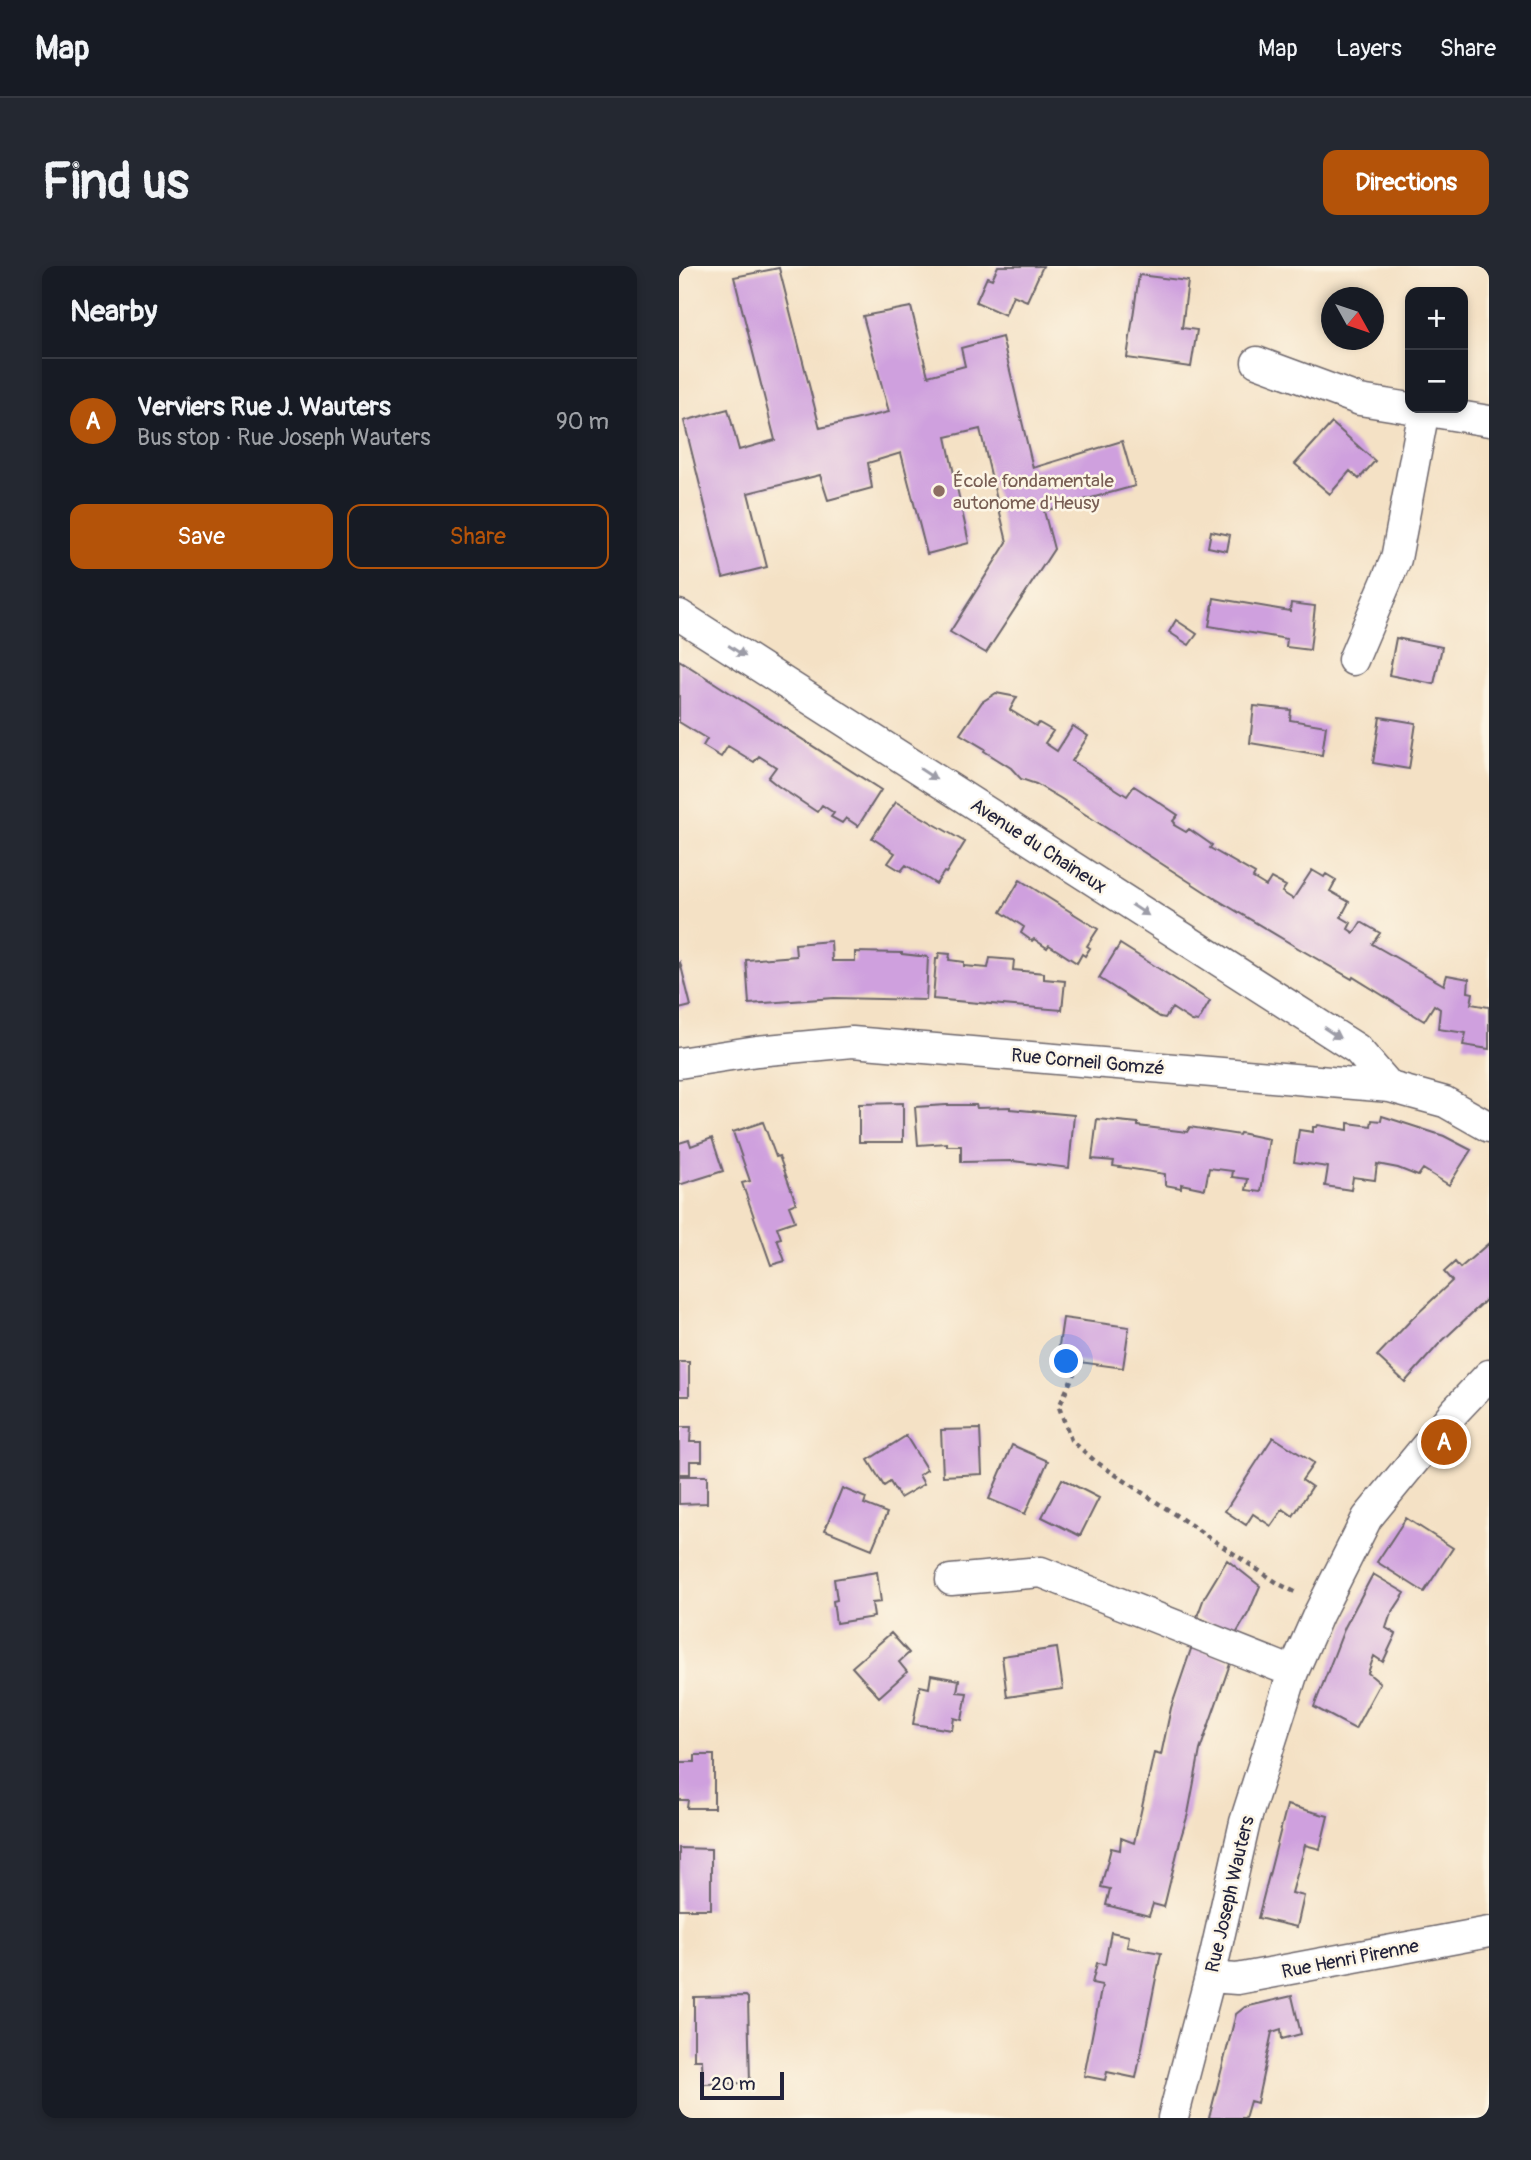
<!DOCTYPE html>
<html lang="en">
<head>
<meta charset="utf-8">
<style>
  body { margin:0; font-family:Pangolin,sans-serif; background:#242831; color:#f1f3f6 }
  .controls { position:absolute; right:21px; top:21px; display:grid; overflow:hidden; border-radius:14px; box-shadow:0 4px 10px #0003 }
  .controls button { width:63px; height:63px; display:grid; place-items:center; padding:0; border:0; border-bottom:2px solid #363941; background:#171b24; color:#f1f3f6; font:35px sans-serif }
  .compass { position:absolute; left:642px; top:21px; width:63px; height:63px; border-radius:50%; background:#171b24; box-shadow:0 4px 10px #0003; rotate:130deg }
  .scale { position:absolute; left:21px; bottom:18px; width:84px; box-sizing:border-box; padding-left:7px; border:4px solid #22223b; border-top:0; font-size:19px; line-height:24px; white-space:nowrap; color:#22223b; -webkit-text-stroke:5px #fcf5e5; paint-order:stroke }
  .you { position:absolute; left:388px; top:1096px; width:24px; height:24px; margin:-18px; border:5px solid #fff; border-radius:50%; background:#1a73e8; box-shadow:0 0 0 10px #1a73e833 }
  .badge { display:grid; place-items:center; width:46px; height:46px; border-radius:50%; background:#b45309; color:#fff; font-size:23px; font-weight:700 }
  .pin { position:absolute; translate:-50% -50%; border:4px solid #fff; box-shadow:0 2px 7px #0006 }
  .list { margin:0; padding:0; list-style:none }
  h2 { display:flex; justify-content:space-between; align-items:center; height:91px; margin:0; padding:0 28px; font-size:30px }
  h2 small { font-size:23px; font-weight:400; color:#9ea1a6 }
  .list li { display:grid; grid-template-columns:46px 1fr auto; gap:21px; align-items:center; box-sizing:border-box; height:126px; padding:0 28px; border-top:2px solid #363941 }
  .list b { display:block; font-size:26px; white-space:nowrap }
  .list p { margin:0; font-size:23px; white-space:nowrap; color:#9ea1a6 }
  .list em { font-size:23px; font-style:normal; color:#9ea1a6 }
  .actions { display:flex; gap:14px; padding:21px 28px }
  .actions a { flex:1; padding:16px 0; border:2px solid #b45309; border-radius:14px; text-align:center; font-size:24px; color:#b45309 }
  .actions .main { background:#b45309; color:#fff }
  .map { position:relative; flex:none; width:810px; height:1852px; overflow:hidden; border-radius:14px }
  header { display:flex; align-items:center; gap:42px; box-sizing:border-box; height:98px; padding:0 35px; background:#171b24; border-bottom:2px solid #363941 }
  header strong { font-size:33px }
  nav { display:flex; gap:38px; margin-inline-start:auto; font-size:24px }
  .intro { display:flex; align-items:center; justify-content:space-between; box-sizing:border-box; height:168px; padding:0 42px }
  h1 { margin:0; font-size:49px }
  .button { padding:18px 32px; border-radius:14px; background:#b45309; color:#fff; font-size:24px; font-weight:700 }
  main { display:flex; gap:42px; padding:0 42px }
  aside { flex:1; background:#171b24; border-radius:14px; box-shadow:0 4px 10px #0003 }
  .map>svg:first-child { display:block }
</style>
</head>
<body>
<header>
<strong>Map</strong>
<nav><a>Map</a><a>Layers</a><a>Share</a></nav>
</header>
<div class="intro"><h1>Find us</h1><a class="button">Directions</a></div>
<main>
<aside>
<h2>Nearby<small></small></h2>
<ul class="list">
<li><span class="badge">A</span><div><b>Verviers Rue J. Wauters</b><p>Bus stop · Rue Joseph Wauters</p></div><em>90 m</em></li>
</ul>
<div class="actions"><a class="main">Save</a><a>Share</a></div>
</aside>
<div class="map">
<svg width="810" height="1852" viewBox="0 0 810 1852">
  <rect width="100%" height="100%" fill="#fcf5e5"/>
  <filter id="ink" filterUnits="userSpaceOnUse"><feTurbulence type="fractalNoise" baseFrequency=".0143" numOctaves="2"/><feDisplacementMap in="SourceGraphic" scale="14" xChannelSelector="R" yChannelSelector="G"/><feConvolveMatrix kernelMatrix="1 2 1 2 8 2 1 2 1" color-interpolation-filters="sRGB"/></filter>
  <filter id="wash" filterUnits="userSpaceOnUse"><feTurbulence type="fractalNoise" baseFrequency=".00686" numOctaves="4" result="noise"/><feDisplacementMap in="SourceGraphic" scale="28" xChannelSelector="R" yChannelSelector="G"/><feGaussianBlur stdDeviation="1.57" result="paint"/><feColorMatrix in="noise" values="0 0 0 0 0 0 0 0 0 0 0 0 0 0 0 0 0 1.4 0 .05"/><feComposite in="paint" operator="in"/></filter>
  <g filter="url(#wash)">
    <rect width="100%" height="100%" fill="#f4e1c5"/>
    <g id="blocks">
      <path fill="#cfa0de" d="M 319,0 L 364,0 L 348,35 L 334,29 L 326,49 L 297,36 L 308,11 L 313,13 Z
        M 100,2 L 141,162 L 210,146 L 184,50 L 232,41 L 249,110 L 286,100 L 282,82 L 323,71 L 354,202 L 443,175 L 456,220 L 365,245 L 375,283 L 307,387 L 271,366 L 328,276 L 301,163 L 267,171 L 290,277 L 248,288 L 222,187 L 189,197 L 193,222 L 149,234 L 141,209 L 69,227 L 88,301 L 44,312 L 5,155 L 49,143 L 60,184 L 96,174 L 55,11 Z
        M 460,9 L 509,15 L 503,62 L 518,64 L 512,101 L 448,92 Z
        M 653,157 L 696,195 L 680,213 L 671,205 L 651,228 L 616,198 Z
        M 532,265 L 551,269 L 548,285 L 529,281 Z
        M 535,332 L 611,345 L 612,337 L 636,340 L 631,384 L 607,381 L 608,373 L 530,360 Z
        M 497,354 L 518,368 L 510,379 L 490,366 Z
        M 717,372 L 763,381 L 755,418 L 710,409 Z
        M 0,394 L 202,524 L 179,560 L 167,552 L 163,557 L 152,551 L 155,547 L 143,539 L 138,546 L 99,520 L 89,512 L 97,501 L 80,490 L 75,496 L 49,480 L 42,491 L 24,480 L 28,473 L 0,456 Z
        M 317,427 L 338,431 L 331,444 L 357,460 L 360,457 L 374,465 L 366,477 L 378,485 L 394,460 L 409,470 L 393,495 L 448,530 L 455,520 L 478,535 L 499,549 L 494,555 L 496,557 L 495,559 L 507,566 L 510,563 L 533,579 L 531,582 L 576,608 L 574,612 L 587,620 L 592,612 L 607,620 L 603,626 L 614,633 L 633,604 L 645,611 L 647,608 L 657,614 L 651,625 L 670,636 L 662,651 L 672,657 L 669,663 L 675,667 L 682,656 L 701,667 L 693,678 L 765,719 L 768,709 L 790,713 L 789,726 L 794,727 L 792,738 L 810,741 L 810,783 L 784,779 L 787,767 L 759,763 L 761,743 L 755,739 L 745,755 L 674,711 L 673,713 L 619,682 L 537,633 L 381,532 L 357,518 L 342,513 L 332,502 L 305,485 L 306,483 L 281,468 L 303,436 Z
        M 575,440 L 612,444 L 611,454 L 647,460 L 643,489 L 571,477 Z
        M 701,451 L 737,457 L 730,503 L 694,497 Z
        M 217,536 L 286,576 L 267,607 L 265,606 L 257,618 L 227,599 L 222,605 L 209,597 L 216,587 L 193,572 Z
        M 341,614 L 419,663 L 408,680 L 411,682 L 406,690 L 403,688 L 398,697 L 370,679 L 368,682 L 355,673 L 353,675 L 342,667 L 345,661 L 322,646 Z
        M 152,675 L 153,695 L 176,695 L 176,686 L 223,687 L 223,688 L 249,691 L 247,734 L 155,732 L 70,738 L 67,694 L 117,690 L 116,678 Z
        M 441,678 L 531,735 L 519,756 L 513,755 L 493,742 L 486,752 L 481,751 L 420,712 Z
        M 260,687 L 271,688 L 270,694 L 285,696 L 285,700 L 309,702 L 311,692 L 335,694 L 334,704 L 365,707 L 365,713 L 386,715 L 383,744 L 254,733 L 257,693 L 259,693 Z
        M 1,696 L 12,740 L 0,743 L 0,697 Z
        M 224,837 L 224,876 L 180,876 L 180,838 Z
        M 268,839 L 297,839 L 298,842 L 331,841 L 331,843 L 395,849 L 390,902 L 334,895 L 282,896 L 282,880 L 268,880 L 268,877 L 239,879 L 236,841 Z
        M 703,850 L 765,870 L 792,884 L 770,919 L 744,903 L 739,910 L 719,902 L 698,898 L 696,914 L 674,911 L 672,924 L 646,920 L 649,901 L 615,896 L 620,864 L 634,866 L 634,861 L 638,861 L 639,859 L 669,864 L 669,857 L 692,860 L 693,854 L 702,855 Z
        M 418,853 L 459,857 L 459,860 L 508,866 L 511,861 L 560,869 L 561,867 L 590,873 L 582,926 L 567,924 L 569,913 L 553,911 L 554,905 L 530,902 L 526,923 L 502,918 L 502,922 L 486,919 L 486,908 L 434,900 L 435,895 L 413,893 Z
        M 84,856 L 97,891 L 100,890 L 117,937 L 110,940 L 116,955 L 98,961 L 102,972 L 98,973 L 106,995 L 92,999 L 63,917 L 71,915 L 54,866 Z
        M 33,872 L 44,905 L 0,919 L 0,877 L 10,874 L 12,880 Z
        M 810,977 L 810,1031 L 760,1078 L 726,1116 L 698,1090 L 733,1053 L 773,1015 L 765,1006 L 776,996 L 781,1002 Z
        M 384,1052 L 450,1061 L 444,1102 L 378,1093 Z
        M 0,1096 L 10,1096 L 10,1130 L 0,1130 Z
        M 0,1161 L 12,1161 L 11,1176 L 23,1176 L 23,1195 L 11,1195 L 11,1208 L 0,1208 Z
        M 301,1163 L 303,1208 L 264,1210 L 262,1164 Z
        M 227,1170 L 248,1204 L 240,1209 L 245,1218 L 221,1232 L 211,1216 L 205,1220 L 189,1194 Z
        M 594,1171 L 635,1197 L 623,1214 L 633,1221 L 614,1250 L 604,1243 L 592,1260 L 574,1248 L 567,1259 L 546,1245 Z
        M 333,1179 L 369,1195 L 346,1248 L 310,1233 Z
        M 0,1210 L 28,1210 L 28,1237 L 0,1238 Z
        M 383,1213 L 420,1232 L 401,1270 L 363,1251 Z
        M 163,1222 L 187,1232 L 185,1238 L 208,1247 L 193,1283 L 146,1264 Z
        M 727,1252 L 774,1282 L 745,1326 L 698,1296 Z
        M 548,1294 L 581,1320 L 570,1346 L 557,1368 L 518,1351 L 525,1332 Z
        M 198,1306 L 202,1336 L 193,1337 L 195,1351 L 157,1357 L 154,1335 L 158,1334 L 155,1313 Z
        M 694,1308 L 726,1327 L 711,1350 L 707,1362 L 717,1368 L 704,1396 L 695,1390 L 689,1407 L 701,1417 L 676,1463 L 635,1441 L 666,1361 Z
        M 212,1367 L 230,1387 L 220,1396 L 228,1406 L 200,1431 L 173,1401 Z
        M 513,1380 L 552,1395 L 521,1484 L 509,1548 L 502,1571 L 485,1641 L 474,1638 L 470,1650 L 427,1639 L 431,1623 L 422,1621 L 432,1582 L 441,1584 L 442,1572 L 455,1577 L 475,1487 L 482,1489 L 492,1442 Z
        M 378,1382 L 384,1423 L 328,1431 L 323,1390 Z
        M 252,1409 L 280,1414 L 278,1426 L 288,1427 L 283,1454 L 275,1452 L 273,1464 L 234,1458 L 241,1420 L 250,1422 Z
        M 16,1489 L 35,1489 L 35,1542 L 8,1542 L 9,1534 L 0,1534 L 0,1496 L 16,1496 Z
        M 608,1539 L 649,1550 L 641,1583 L 626,1579 L 613,1627 L 625,1630 L 618,1661 L 579,1652 Z
        M 0,1582 L 32,1583 L 32,1643 L 0,1643 Z
        M 432,1666 L 450,1670 L 448,1681 L 482,1687 L 457,1812 L 428,1806 L 426,1814 L 405,1810 L 423,1719 L 413,1717 L 418,1697 L 426,1698 Z
        M 67,1730 L 69,1732 L 71,1817 L 24,1818 L 23,1794 L 15,1794 L 15,1731 Z
        M 613,1730 L 622,1768 L 603,1773 L 602,1763 L 593,1766 L 578,1837 L 571,1835 L 566,1852 L 530,1852 L 557,1748 L 566,1741 Z"/>
    </g>
  </g>
  <g filter="url(#ink)">
    <use href="#blocks" fill-opacity="0" stroke="#6c656b" stroke-width="2"/>
    <g fill="none" stroke-linecap="round" stroke-linejoin="round">
      <defs>
        <path id="minor" d="M 578,96 L 681,134 L 731,142
          M 731,142 L 810,155
          M 0,349 L 678,783 L 711,821
          M 674,394 L 717,293 L 745,144
          M 0,797 L 78,785 L 173,776 L 711,821 L 766,836 L 810,861
          M 272,1314 L 362,1306 L 614,1406
          M 531,1711 L 558,1713 L 810,1666
          M 494,1852 L 531,1711 L 566,1556 L 614,1406 L 639,1349 L 688,1252 L 776,1145 L 810,1109"/>
      </defs>
      <use href="#minor" stroke="#6c656b" stroke-width="33"/>
      <path stroke="#6c656b" stroke-width="4.5" stroke-dasharray="5 5" stroke-linecap="butt" d="M 396,1105 L 380,1141 L 392,1174 L 416,1195 L 600,1318 L 618,1327"/>
      <use href="#minor" stroke="#fff" stroke-width="30"/>
    </g>
    <defs><path id="oneway-solid" d="M-6-.8H1V-3.2L6.5 0L1 3.2V.8H-6Z" transform="scale(1.75)"/></defs>
    <g fill="#9c9ca7">
      <use href="#oneway-solid" transform="translate(58 385) rotate(33)"/>
      <use href="#oneway-solid" transform="translate(249 508) rotate(33)"/>
      <use href="#oneway-solid" transform="translate(461 644) rotate(33)"/>
      <use href="#oneway-solid" transform="translate(653 767) rotate(33)"/>
    </g>
  </g>
  <circle fill="#8d6e63" stroke="#fcf5e5" stroke-width="2.5" cx="260" cy="225" r="7"/>
  <g text-anchor="middle" stroke-width="5" stroke-linejoin="round" paint-order="stroke">
    <g font-size="19" fill="#785e54" stroke="#fcf5e5" text-anchor="start">
      <text x="274" y="221">École fondamentale<tspan x="274" dy="22">autonome d'Heusy</tspan></text>
    </g>
    <g font-size="19" fill="#22223b" stroke="#fcf5e5">
      <text transform="translate(360 579) rotate(33)" y="7">Avenue du Chaineux</text>
      <text transform="translate(409 795) rotate(5)" y="7">Rue Corneil Gomzé</text>
      <text transform="translate(550 1628) rotate(-77)" y="7">Rue Joseph Wauters</text>
      <text transform="translate(671 1692) rotate(-11)" y="7">Rue Henri Pirenne</text>
    </g>
  </g>
</svg>
<div class="controls">
<button>+</button>
<button>−</button>
</div>
<svg class="compass" viewBox="-18 -18 36 36"><path d="M0-13l5 13h-10z" fill="#e53935"/><path d="M0 13l5-13h-10z" fill="#9ea1a6"/></svg>
<div class="scale">20 m</div>
<div class="you"></div>
<div class="pin badge" style="left:765px;top:1176px">A</div>
</div>
</main>
</body>
</html>
